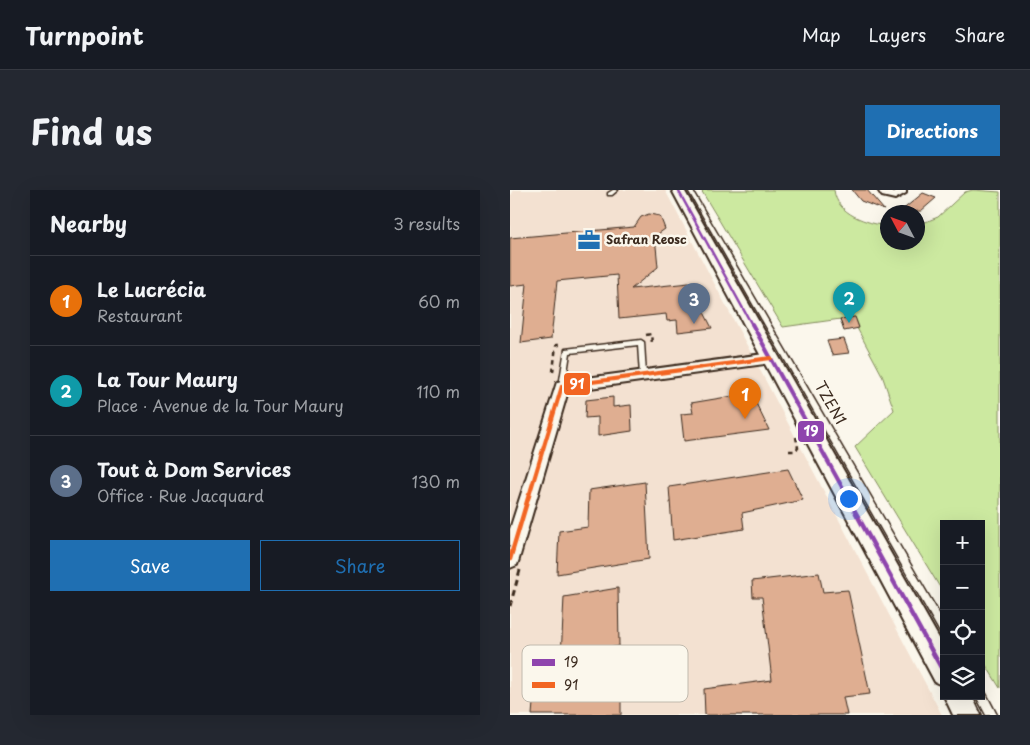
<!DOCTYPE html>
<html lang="en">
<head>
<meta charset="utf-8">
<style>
  body { margin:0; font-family:"Playpen Sans",sans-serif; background:#242831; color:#f1f3f6 }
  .controls { position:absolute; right:15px; bottom:15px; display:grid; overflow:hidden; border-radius:0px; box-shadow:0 5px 20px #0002 }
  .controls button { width:45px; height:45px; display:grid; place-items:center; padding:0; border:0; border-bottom:1px solid #363941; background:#171b24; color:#f1f3f6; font:25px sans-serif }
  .compass { position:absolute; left:370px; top:15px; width:45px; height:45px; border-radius:50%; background:#171b24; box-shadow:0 5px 20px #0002; rotate:311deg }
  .you { position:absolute; left:338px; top:308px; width:18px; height:18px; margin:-12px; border:4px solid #fff; border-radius:50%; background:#1a73e8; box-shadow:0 0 0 8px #1a73e833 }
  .badge { display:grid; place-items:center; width:32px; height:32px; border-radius:50%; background:#1f6fb2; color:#fff; font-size:16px; font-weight:700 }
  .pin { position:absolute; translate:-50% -41px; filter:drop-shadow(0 1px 2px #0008) }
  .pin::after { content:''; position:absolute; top:26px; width:18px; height:15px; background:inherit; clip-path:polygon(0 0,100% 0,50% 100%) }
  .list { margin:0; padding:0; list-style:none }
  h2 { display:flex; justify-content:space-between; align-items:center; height:65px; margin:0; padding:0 20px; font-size:21px }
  h2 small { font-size:16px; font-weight:400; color:#9ea1a6 }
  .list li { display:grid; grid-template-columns:32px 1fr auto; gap:15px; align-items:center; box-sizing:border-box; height:90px; padding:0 20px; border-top:1px solid #363941 }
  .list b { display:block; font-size:19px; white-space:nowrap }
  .list p { margin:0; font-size:16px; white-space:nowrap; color:#9ea1a6 }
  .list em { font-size:16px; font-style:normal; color:#9ea1a6 }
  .actions { display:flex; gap:10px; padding:15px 20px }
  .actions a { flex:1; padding:11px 0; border:1px solid #1f6fb2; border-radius:0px; text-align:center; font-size:18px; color:#1f6fb2 }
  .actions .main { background:#1f6fb2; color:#fff }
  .icon { flex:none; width:28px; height:28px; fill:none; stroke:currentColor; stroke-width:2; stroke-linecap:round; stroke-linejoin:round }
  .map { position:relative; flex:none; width:490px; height:525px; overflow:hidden; border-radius:0px }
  header { display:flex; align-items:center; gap:30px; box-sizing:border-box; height:70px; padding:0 25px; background:#171b24; border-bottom:1px solid #363941 }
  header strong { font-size:24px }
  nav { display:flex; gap:28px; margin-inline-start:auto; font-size:18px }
  .intro { display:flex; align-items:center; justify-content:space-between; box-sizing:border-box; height:120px; padding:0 30px }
  h1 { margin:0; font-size:35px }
  .button { padding:12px 22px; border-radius:0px; background:#1f6fb2; color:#fff; font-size:18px; font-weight:700 }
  main { display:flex; gap:30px; padding:0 30px }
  aside { flex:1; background:#171b24; border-radius:0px; box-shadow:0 5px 20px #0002 }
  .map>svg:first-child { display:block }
</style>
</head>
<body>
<header>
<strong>Turnpoint</strong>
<nav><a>Map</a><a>Layers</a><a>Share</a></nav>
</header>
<div class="intro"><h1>Find us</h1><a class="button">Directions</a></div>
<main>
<aside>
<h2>Nearby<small>3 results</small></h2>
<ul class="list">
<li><span class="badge" style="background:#e8710a">1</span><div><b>Le Lucrécia</b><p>Restaurant</p></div><em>60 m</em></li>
<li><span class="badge" style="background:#0f9aa8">2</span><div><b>La Tour Maury</b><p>Place · Avenue de la Tour Maury</p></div><em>110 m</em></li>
<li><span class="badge" style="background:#5c6f8a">3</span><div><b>Tout à Dom Services</b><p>Office · Rue Jacquard</p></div><em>130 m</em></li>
</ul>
<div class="actions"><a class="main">Save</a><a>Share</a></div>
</aside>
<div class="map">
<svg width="490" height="525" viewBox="0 0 490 525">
  <rect width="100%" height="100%" fill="#fbf7ec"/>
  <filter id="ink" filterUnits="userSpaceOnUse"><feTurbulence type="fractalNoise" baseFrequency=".02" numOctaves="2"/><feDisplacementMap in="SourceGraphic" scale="10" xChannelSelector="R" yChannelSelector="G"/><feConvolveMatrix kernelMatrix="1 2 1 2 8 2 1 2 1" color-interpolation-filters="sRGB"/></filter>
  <g filter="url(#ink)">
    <path fill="#f3e1d1" d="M 4,0 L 155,0 L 432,525 L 0,525 L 0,7 Z"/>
    <path fill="#cce9a0" stroke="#848a5f" d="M 191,0 L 324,0 C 327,25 357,33 377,36 L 378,52 L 408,52 L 408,35 L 428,27 L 455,2 L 463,0 L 490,2 L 490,498 L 471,467 L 471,334 L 434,334 L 434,404 L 345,257 L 384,220 L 372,185 L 347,138 L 349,137 L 345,127 L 273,137 Z"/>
    <path fill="#dfae91" stroke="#3b2a1e" d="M 342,0 L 357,0 L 374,20 L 351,11 Z
      M 413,3 L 426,8 L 411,21 L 390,22 Z
      M 139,24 L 150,26 L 155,39 L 145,46 L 148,77 L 121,99 L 179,93 L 202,138 L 168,142 L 167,130 L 157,131 L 156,124 L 109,129 L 107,85 L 47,91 L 41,149 L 11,153 L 17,94 L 0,96 L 0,48 L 124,37 L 131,27 Z
      M 345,127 L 349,138 L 334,141 L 330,129 Z
      M 334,149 L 339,163 L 322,165 L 317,151 Z
      M 241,203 L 259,240 L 174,251 L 171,224 L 183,223 L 181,213 Z
      M 103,207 L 103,217 L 121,215 L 122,241 L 88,246 L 88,227 L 75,228 L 76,210 Z
      M 278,279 L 293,310 L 232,323 L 234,339 L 163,350 L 159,297 Z
      M 135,292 L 139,369 L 47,384 L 49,341 L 78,337 L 79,300 Z
      M 309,383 L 313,402 L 338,400 L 360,504 L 333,507 L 337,525 L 195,525 L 194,499 L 262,490 L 252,407 L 243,407 L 242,391 Z
      M 108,398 L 109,456 L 51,467 L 54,407 Z
      M 111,486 L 111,525 L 22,525 L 24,501 Z"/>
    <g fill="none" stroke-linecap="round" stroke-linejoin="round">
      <defs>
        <path id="service" d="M 103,0 L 108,0 L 102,5 L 98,5 L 98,3 Z
          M 178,0 L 182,0 L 434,432 L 434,446 L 431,444 Z
          M 131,150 L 134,152 L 136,185 L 135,187 L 131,187 L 130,185 L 128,155 L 60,163 L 55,196 L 52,199 L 50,198 L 49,196 L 55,159 Z
          M 471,501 L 475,502 L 487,525 L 476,525 L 466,506 L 471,506 Z"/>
        <path id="minor" d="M 368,0 L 378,0 L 384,3 L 386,0 L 396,0 L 396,3 L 385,9 L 372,6 Z
          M 261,163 L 266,164 L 268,168 L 266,172 L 261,173 L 58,201 L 9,369 L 7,375 L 0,378 L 0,339 L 47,192 Z"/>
        <path id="tertiary" d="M 162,0 L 174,0 L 434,457 L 434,496 L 425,492 Z
          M 434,506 L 462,506 L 471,525 L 443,525 Z"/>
      </defs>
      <use href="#service" stroke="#3b2a1e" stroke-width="3"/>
      <use href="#minor" stroke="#3b2a1e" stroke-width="4"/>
      <use href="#tertiary" stroke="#3b2a1e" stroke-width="4"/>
      <path stroke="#3b2a1e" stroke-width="2.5" stroke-dasharray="4.5 4" stroke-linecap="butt" d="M 136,145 L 141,144 L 142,153
        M 43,182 L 46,155 L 51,155
        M 279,261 L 285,261 L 288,258 L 286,247"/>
      <path stroke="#3b2a1e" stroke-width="3" stroke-dasharray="6 4.5" stroke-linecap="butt" d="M 0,416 L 10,380"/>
      <use href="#service" fill="#fbf7ec" fill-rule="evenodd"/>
      <use href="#minor" fill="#fbf7ec" fill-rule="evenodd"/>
      <use href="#tertiary" fill="#fbf7ec" fill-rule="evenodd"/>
      <defs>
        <path id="bus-1-far2" d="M 168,0 L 242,135"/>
        <path id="bus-1-far1" d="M 242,134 L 337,306"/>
        <path id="bus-1" d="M 336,305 L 434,483"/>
        <path id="bus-2-far1" d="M 19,306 L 52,196 L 261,168"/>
        <path id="bus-2" d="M 0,369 L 19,305"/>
      </defs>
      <use href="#bus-1-far2" stroke="#fbf7ec" stroke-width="5"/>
      <use href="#bus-1-far1" stroke="#fbf7ec" stroke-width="8"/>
      <use href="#bus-1" stroke="#fbf7ec" stroke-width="8"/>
      <use href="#bus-2-far1" stroke="#fbf7ec" stroke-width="8"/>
      <use href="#bus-2" stroke="#fbf7ec" stroke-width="8"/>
      <use href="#bus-1-far2" stroke="#8e44ad" stroke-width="2.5"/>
      <use href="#bus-1-far1" stroke="#8e44ad" stroke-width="4"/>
      <use href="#bus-1" stroke="#8e44ad" stroke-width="4.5"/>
      <use href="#bus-2-far1" stroke="#f26522" stroke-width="4"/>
      <use href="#bus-2" stroke="#f26522" stroke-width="4.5"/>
    </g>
  </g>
  <defs>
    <symbol id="office-bare" viewBox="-9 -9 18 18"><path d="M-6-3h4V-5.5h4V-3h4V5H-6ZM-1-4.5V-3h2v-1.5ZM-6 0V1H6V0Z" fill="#1f6fb2" stroke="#fbf7ec" stroke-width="2.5" paint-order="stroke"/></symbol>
  </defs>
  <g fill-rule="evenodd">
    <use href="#office-bare" x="63" y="34" width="32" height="32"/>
  </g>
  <g text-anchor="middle" stroke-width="5" stroke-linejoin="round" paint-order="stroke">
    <g font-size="12" font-weight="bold" fill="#3b2a1e" stroke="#fbf7ec" text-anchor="start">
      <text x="96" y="54">Safran Reosc</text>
    </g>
    <g font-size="15" fill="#3b2a1e" stroke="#fbf7ec">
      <text transform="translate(320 213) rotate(60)" y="5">TZEN1</text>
    </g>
  </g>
  <rect x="12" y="455" width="166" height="57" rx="8" fill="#fbf7ec" stroke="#c1baae" stroke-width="1"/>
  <rect x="22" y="469" width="23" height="7" fill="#8e44ad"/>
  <rect x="22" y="492" width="23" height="6" fill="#f26522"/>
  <g font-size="14" fill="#3b2a1e">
    <text x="54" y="477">19</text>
    <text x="54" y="500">91</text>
  </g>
  <g stroke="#fbf7ec" stroke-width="2">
    <rect x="53" y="182" width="28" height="24" rx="5" fill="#f26522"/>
    <rect x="287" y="230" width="28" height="23" rx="5" fill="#8e44ad"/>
  </g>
  <g font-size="14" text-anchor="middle" font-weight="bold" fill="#fff">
    <text x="67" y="199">91</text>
    <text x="301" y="246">19</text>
  </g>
</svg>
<div class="controls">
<button>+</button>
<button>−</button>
<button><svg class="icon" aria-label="locate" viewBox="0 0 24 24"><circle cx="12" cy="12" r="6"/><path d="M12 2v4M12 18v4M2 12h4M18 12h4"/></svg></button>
<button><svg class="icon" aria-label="layers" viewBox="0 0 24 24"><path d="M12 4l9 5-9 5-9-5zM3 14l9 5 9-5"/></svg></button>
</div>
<svg class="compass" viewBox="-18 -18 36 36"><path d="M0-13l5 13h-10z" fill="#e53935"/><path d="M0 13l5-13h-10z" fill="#9ea1a6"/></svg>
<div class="you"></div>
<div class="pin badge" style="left:235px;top:229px;background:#e8710a">1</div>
<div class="pin badge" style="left:339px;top:133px;background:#0f9aa8">2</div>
<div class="pin badge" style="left:184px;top:134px;background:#5c6f8a">3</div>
</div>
</main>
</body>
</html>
